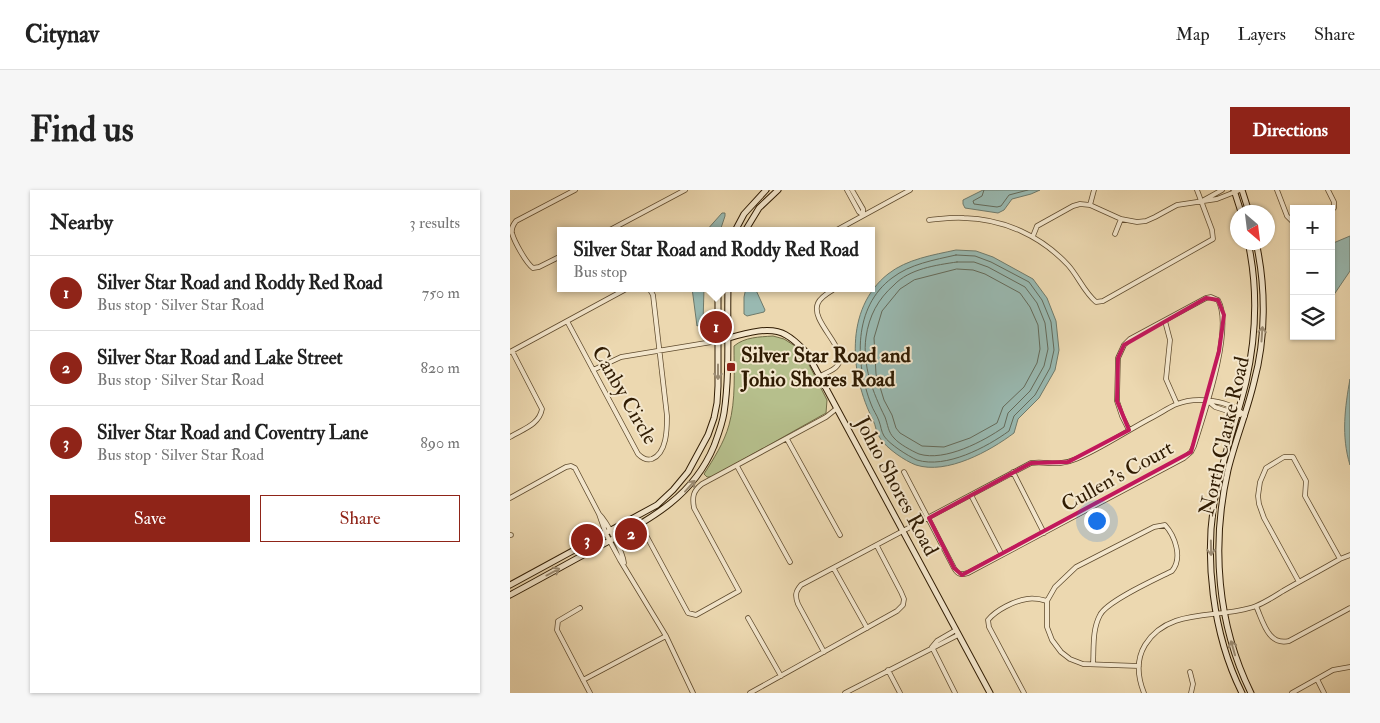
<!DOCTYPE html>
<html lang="en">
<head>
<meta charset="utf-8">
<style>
  body { margin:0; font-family:"IM FELL Double Pica",serif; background:#f6f6f6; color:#222 }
  .controls { position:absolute; right:15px; top:15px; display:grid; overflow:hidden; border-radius:0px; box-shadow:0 1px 4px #0004 }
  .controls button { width:45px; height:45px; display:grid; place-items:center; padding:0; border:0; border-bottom:1px solid #e0e0e0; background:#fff; color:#222; font:25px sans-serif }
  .compass { position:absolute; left:720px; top:15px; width:45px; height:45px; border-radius:50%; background:#fff; box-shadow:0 1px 4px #0004; rotate:152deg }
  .you { position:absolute; left:586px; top:330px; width:18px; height:18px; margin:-12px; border:4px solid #fff; border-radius:50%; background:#1a73e8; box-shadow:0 0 0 8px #1a73e833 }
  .badge { display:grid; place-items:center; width:32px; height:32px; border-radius:50%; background:#8f2418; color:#fff; font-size:16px; font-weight:700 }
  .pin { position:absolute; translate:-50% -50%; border:2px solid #fff; box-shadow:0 1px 5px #0006 }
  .popup { position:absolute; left:47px; top:37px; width:318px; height:65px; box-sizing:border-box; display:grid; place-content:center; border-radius:0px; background:#fff; filter:drop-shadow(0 1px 4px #0005); font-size:16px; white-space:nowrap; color:#767676 }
  .popup b { font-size:19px; color:#222 }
  .popup::after { content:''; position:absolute; left:50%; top:100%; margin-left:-10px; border:10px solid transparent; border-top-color:#fff }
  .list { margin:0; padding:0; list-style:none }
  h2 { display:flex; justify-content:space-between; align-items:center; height:65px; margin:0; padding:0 20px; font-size:21px }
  h2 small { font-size:16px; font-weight:400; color:#767676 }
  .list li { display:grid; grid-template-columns:32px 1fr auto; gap:15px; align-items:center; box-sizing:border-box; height:75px; padding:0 20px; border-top:1px solid #e0e0e0 }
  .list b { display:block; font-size:19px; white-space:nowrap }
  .list p { margin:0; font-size:16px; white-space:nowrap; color:#767676 }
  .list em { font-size:16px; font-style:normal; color:#767676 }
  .actions { display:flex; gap:10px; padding:15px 20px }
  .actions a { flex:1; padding:11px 0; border:1px solid #8f2418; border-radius:0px; text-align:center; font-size:18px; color:#8f2418 }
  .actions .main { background:#8f2418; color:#fff }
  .icon { flex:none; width:28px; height:28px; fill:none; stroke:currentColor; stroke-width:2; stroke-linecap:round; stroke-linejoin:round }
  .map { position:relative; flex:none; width:840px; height:503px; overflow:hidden; border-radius:0px }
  header { display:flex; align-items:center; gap:30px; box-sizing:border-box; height:70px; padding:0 25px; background:#fff; border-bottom:1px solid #e0e0e0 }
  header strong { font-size:24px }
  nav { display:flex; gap:28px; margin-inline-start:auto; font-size:18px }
  .intro { display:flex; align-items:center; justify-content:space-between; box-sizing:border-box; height:120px; padding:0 30px }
  h1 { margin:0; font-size:35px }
  .button { padding:12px 22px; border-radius:0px; background:#8f2418; color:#fff; font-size:18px; font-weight:700 }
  main { display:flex; gap:30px; padding:0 30px }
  aside { flex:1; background:#fff; border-radius:0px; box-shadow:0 1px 4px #0004 }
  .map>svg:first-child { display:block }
</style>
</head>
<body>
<header>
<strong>Citynav</strong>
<nav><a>Map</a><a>Layers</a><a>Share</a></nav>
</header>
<div class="intro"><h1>Find us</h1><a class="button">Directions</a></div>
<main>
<aside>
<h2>Nearby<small>3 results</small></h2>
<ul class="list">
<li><span class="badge">1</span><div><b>Silver Star Road and Roddy Red Road</b><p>Bus stop · Silver Star Road</p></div><em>750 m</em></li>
<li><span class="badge">2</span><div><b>Silver Star Road and Lake Street</b><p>Bus stop · Silver Star Road</p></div><em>820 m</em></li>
<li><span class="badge">3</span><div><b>Silver Star Road and Coventry Lane</b><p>Bus stop · Silver Star Road</p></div><em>890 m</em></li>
</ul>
<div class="actions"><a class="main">Save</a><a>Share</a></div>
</aside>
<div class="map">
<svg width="840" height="503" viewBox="0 0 840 503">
  <rect width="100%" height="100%" fill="#ecd8b0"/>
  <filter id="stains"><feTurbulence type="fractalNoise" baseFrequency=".004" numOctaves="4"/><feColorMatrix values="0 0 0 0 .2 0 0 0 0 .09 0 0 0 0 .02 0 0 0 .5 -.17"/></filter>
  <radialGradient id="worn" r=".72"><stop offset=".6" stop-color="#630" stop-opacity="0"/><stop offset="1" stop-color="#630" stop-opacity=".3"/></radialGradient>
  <path fill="#b6bf8c" stroke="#736e48" d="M 263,146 L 274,149 L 285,156 L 295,167 L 317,210 L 316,223 L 202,287 L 197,287 L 194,284 C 204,268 214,253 219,235 C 226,210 224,182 224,156 C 235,147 249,147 263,146 Z"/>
  <path fill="#99b9b1" stroke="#6f7a6b" d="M 473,0 L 530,0 L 521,4 L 502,9 L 494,20 L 488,23 L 455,18 L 453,14 L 453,10 Z
    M 212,23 L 215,23 L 215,26 L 210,41 L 196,41 Z
    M 840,46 L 840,81 L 821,109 L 821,54 Z
    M 446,60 L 466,61 L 483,67 L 523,89 L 537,108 L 546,131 L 549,160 L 545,180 L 529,208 L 508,229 L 504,243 C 480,261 437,285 406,275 C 395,271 376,258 370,248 C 366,243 366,236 363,230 C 340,185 334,119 378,84 C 397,69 423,65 446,60 Z
    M 182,98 L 194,98 L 193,133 L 187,136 Z
    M 236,98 L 245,98 L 255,120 L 254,122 L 237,126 L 234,124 L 234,107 Z
    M 840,189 L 840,275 C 831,246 835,217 840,189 Z"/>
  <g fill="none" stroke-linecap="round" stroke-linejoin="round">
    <path stroke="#646a5a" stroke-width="1" d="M 474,0 L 472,6 L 463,11 L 464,14 L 487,17 L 491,16 L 499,5 L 518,0
      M 446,65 L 465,66 L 481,72 L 519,92 L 532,110 L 541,132 L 544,160 L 540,178 L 525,205 L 504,226 L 499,241 C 477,257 436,279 407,270 C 398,266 379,254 374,246 C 371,241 371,236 369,231 C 367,225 363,220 361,214 C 345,173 343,117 382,88 C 400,74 424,70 446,65 Z
      M 447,72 L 464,72 L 478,77 L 515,97 L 527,113 L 535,133 L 538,159 L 534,176 L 520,201 L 498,223 L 494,237 C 474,251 435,272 409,264 C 402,261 389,254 384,248 C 378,242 378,235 375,227 C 363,203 352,175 356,147 C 359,126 368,109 384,95 C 399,79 426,75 447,72 Z
      M 447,79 L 463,80 L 475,84 L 510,103 L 520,117 L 528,135 L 530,159 L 527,173 L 514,197 L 493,217 L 487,233 L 460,248 L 434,257 L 412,256 L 390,243 L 386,238 L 382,225 L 374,210 L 366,184 L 364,148 L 372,121 L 390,99 L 404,90 Z"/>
    <defs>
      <path id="street" d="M 337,0 L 349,22 L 353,25
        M 342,0 L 353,19 L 353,25
        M 767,0 L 777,26 L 784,33
        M 818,0 L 824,12 L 824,18 L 821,20
        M 694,10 L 712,0
        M 580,15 L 584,0
        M 419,30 C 431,29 443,27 454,28 C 494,29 531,46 558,75 C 568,86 574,102 586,112 L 593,111 L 703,49 L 702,40 L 687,0
        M 98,41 L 175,0
        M 325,41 L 400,0
        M 605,44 L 611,29
        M 523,46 L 527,36 L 563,16 L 570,14 L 580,15 L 611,29 L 627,32 L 636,31 L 645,27 L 667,15 L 707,9 L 730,0
        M 51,66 L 29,77 L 23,78 C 16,73 4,51 2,43 C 1,38 3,35 6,31 L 65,0
        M 57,131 L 128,264 C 132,268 136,271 142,269 C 157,263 157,239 157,226 L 143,105 L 139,98
        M 655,131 L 660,150 L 656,189 L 667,214
        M 0,162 L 118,98
        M 83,180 L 111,167 L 208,151
        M 310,186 C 315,183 323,181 327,176 C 341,160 299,132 308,113 C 311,106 320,102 326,98
        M 698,211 L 705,217 L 730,225
        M 0,247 C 13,239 29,235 32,219 L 2,161
        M 277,249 L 330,345
        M 227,276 L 280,372
        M 394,282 L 444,378 C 448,385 451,385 458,383 L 674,268 L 681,262 L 684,256 C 694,224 724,138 708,110 L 701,107 L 696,108 L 620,149 L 614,155 L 608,168 L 607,211 L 612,226 L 619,240
        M 503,282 L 534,343
        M 461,305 L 492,365
        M 0,308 L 56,277 L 61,276 L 65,278 L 89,324 L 96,344 L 110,370 L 156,446 L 183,503
        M 89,324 C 97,332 113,362 114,373
        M 130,334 L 178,423 L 186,425 L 229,401 L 184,318 C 182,307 183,301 192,294 L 316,227 L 326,219
        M 0,345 L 1,345
        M 324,379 L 357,438
        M 789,392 L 754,328 L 749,314 L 748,306 L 750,292 L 756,278 L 774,267 L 783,267 L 796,291 L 795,306 L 830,369
        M 746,416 C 753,431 758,456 779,451 L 840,418
        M 70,418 L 48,431 L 47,440 L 80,503
        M 238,428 L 271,486
        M 422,457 L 445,503
        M 422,457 L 427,451 L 446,440
        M 314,462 L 288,414 C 285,406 285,402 291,395 L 521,273 C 539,271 547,277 566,269 C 592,258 618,240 643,227 C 651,223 659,217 667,214 C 686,206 721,210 735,226
        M 583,474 C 584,458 582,440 590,425 C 597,411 646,389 662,381 C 673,368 665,346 655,335 L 644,337 L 566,377 L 545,397 L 537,411 L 537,437 L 542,450 L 551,462 L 560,469 L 573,474 L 629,476
        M 378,480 L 390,503
        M 680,482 L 683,494 L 681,503
        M 807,489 L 814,503
        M 73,490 L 156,446
        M 240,503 L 387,421 L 393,415 L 394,409 L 391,402 L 367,356
        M 335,503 L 448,445
        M 514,503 L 479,437 L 478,430 C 486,420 504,411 517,409 C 523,408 530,409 537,411
        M 634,503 C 628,488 626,470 635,455 C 659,416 710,430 746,416 C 756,412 765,406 773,401 C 792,390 811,380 830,369 L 840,365
        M 782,503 L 823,480 L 840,477"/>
      <path id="secondary" d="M 724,0 L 731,22
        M 732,0 L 739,22
        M 225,41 L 234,24 L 256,0
        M 235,41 L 249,18 L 268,0
        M 208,151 C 227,146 258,134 276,145 C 285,150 291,157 297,163 L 480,503
        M 0,395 L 147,315 L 163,300 L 178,282 L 198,245 L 204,228 L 207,213 L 208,196 L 208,98
        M 0,405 C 30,389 60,372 90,356 C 138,330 182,309 204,256 C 208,245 212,235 214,223 C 220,184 217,139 218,98
        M 732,503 C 703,445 693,366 706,302 C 714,265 727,229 736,192 C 746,147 748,98 738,52
        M 741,503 C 707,434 701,355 718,280 C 725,251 737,222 744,192 C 756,148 756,97 746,52"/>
    </defs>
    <use href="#street" stroke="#5f4b2e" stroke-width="5.5"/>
    <use href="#secondary" stroke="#301c03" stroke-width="7"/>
    <use href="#street" stroke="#f3e6cc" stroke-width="4"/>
    <use href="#secondary" stroke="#f3e6cc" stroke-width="5"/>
  </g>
  <defs><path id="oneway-shaft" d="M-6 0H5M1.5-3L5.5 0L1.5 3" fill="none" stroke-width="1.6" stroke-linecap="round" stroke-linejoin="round" transform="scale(1.25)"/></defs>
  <g stroke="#9b8b72">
    <use href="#oneway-shaft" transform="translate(752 144) rotate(-86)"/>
    <use href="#oneway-shaft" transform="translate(208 182) rotate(90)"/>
    <use href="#oneway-shaft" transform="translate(180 296) rotate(-48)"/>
    <use href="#oneway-shaft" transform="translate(701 358) rotate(89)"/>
    <use href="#oneway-shaft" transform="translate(43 382) rotate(-28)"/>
    <use href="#oneway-shaft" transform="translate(723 458) rotate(-106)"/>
  </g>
  <path fill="none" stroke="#c2185b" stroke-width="4" stroke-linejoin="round" d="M 696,108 L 708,110 L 714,125 L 709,161 L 681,262 L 452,385 L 444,378 L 419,328 L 521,273 L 558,272 L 619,240 L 607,211 L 608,168 L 614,155 Z"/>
  <rect fill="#8f2418" stroke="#f3e6cc" stroke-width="2" x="216" y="172" width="10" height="10" rx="2.5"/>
  <g text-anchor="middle" stroke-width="4" stroke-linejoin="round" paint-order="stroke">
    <g font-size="21" font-weight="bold" fill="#301c03" stroke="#f3e6cc" text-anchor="start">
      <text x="231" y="172">Silver Star Road and<tspan x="231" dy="24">Johio Shores Road</tspan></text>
    </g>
    <g font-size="21" fill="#301c03" stroke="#f3e6cc">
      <text transform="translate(115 205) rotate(60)" y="7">Canby Circle</text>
      <text transform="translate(714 246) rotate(-77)" y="7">North Clarke Road</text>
      <text transform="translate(607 286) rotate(-29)" y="7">Cullen's Court</text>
      <text transform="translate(387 296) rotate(62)" y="7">Johio Shores Road</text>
    </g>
  </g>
  <rect width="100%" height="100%" filter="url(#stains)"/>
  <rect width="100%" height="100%" fill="url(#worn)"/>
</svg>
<div class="controls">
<button>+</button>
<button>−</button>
<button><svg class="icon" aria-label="layers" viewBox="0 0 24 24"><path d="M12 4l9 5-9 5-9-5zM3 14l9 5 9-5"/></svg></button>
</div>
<svg class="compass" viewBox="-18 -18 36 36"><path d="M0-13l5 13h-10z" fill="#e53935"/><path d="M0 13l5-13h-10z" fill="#767676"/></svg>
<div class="you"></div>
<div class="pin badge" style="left:206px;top:137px">1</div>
<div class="popup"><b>Silver Star Road and Roddy Red Road</b>Bus stop</div>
<div class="pin badge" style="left:121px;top:344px">2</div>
<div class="pin badge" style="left:77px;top:350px">3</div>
</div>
</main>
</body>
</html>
